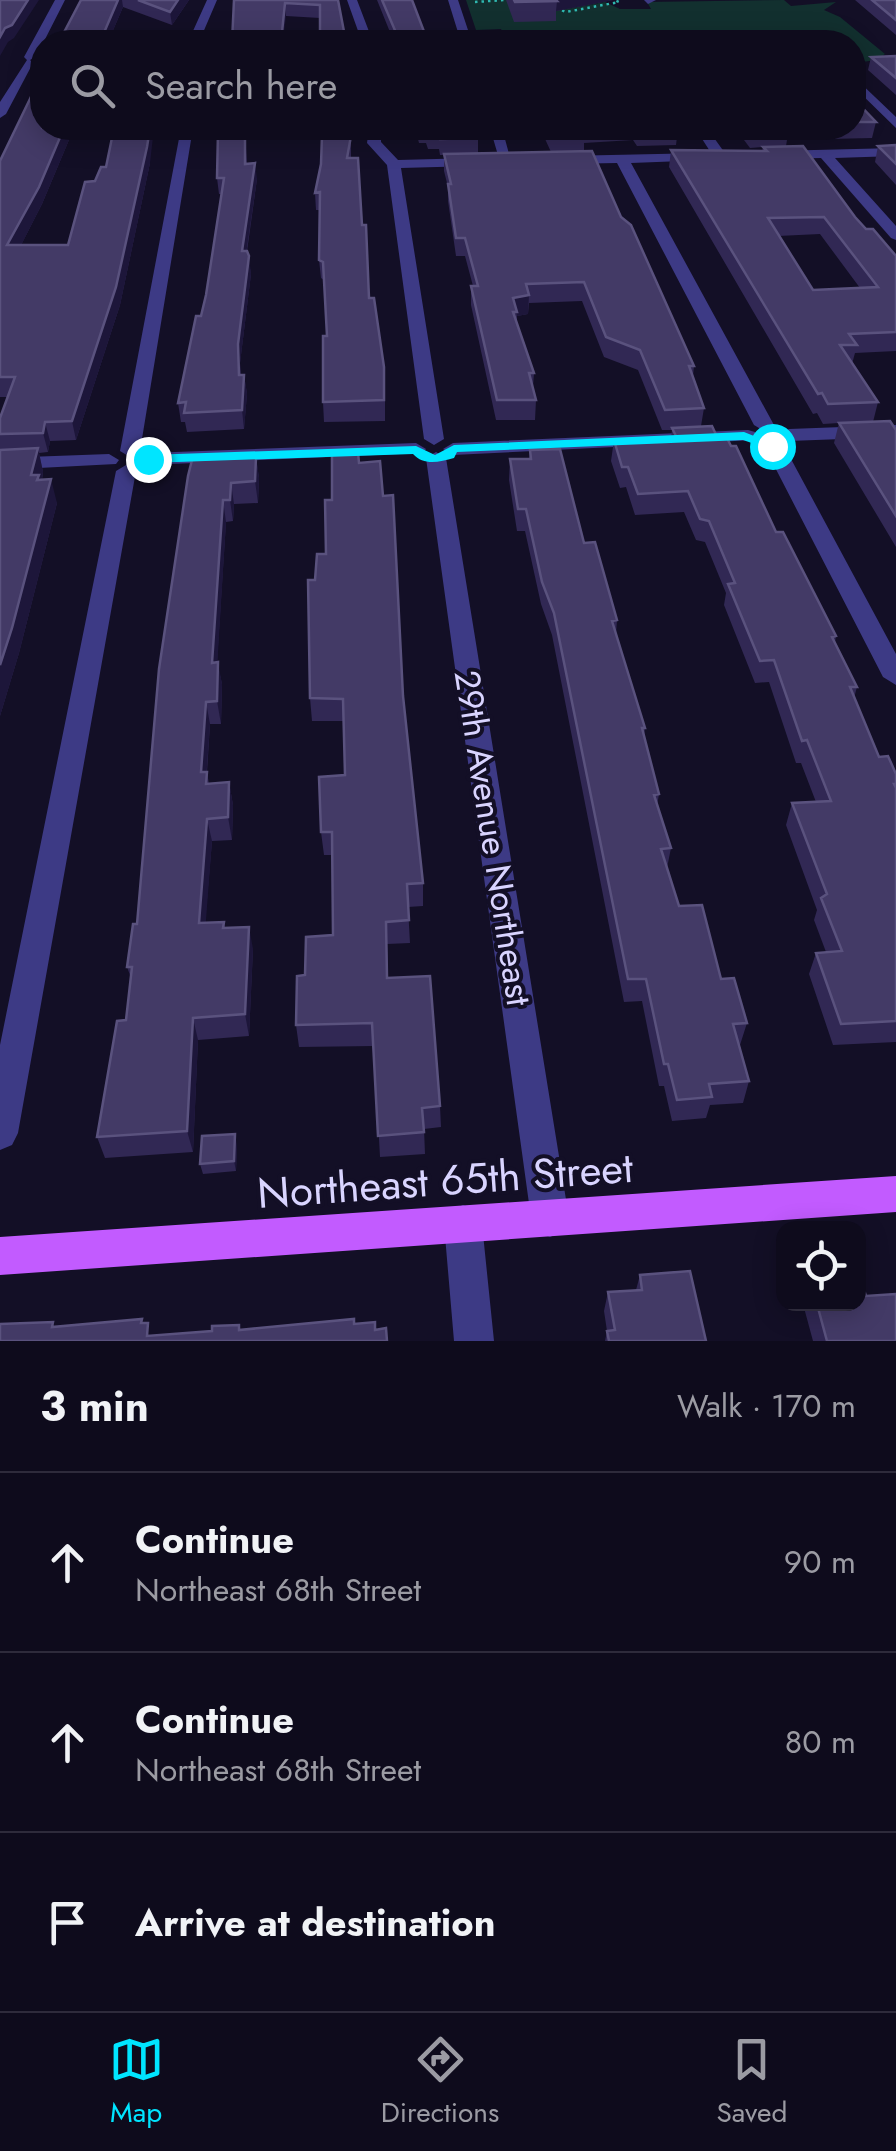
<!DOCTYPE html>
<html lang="en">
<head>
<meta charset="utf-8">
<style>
  body { margin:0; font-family:Jost,sans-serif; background:#171425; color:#f1f3f6 }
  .controls { position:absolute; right:30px; bottom:30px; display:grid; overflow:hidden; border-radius:20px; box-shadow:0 5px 25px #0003 }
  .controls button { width:90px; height:90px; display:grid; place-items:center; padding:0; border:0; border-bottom:2px solid #2e2b3b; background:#0e0b1c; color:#f1f3f6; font:50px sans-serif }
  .stop { position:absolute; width:30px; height:30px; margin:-22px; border:8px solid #00e5ff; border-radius:50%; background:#fff }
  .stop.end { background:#00e5ff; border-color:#fff; box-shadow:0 2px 10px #0008 }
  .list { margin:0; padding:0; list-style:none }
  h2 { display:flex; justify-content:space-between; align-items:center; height:130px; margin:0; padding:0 40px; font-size:42px }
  h2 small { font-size:32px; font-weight:400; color:#9b9ba3 }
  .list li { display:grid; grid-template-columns:65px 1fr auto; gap:30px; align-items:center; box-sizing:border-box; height:180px; padding:0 40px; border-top:2px solid #2e2b3b }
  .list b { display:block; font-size:38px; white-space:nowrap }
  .list p { margin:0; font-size:32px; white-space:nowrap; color:#9b9ba3 }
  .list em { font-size:32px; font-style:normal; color:#9b9ba3 }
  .icon { flex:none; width:55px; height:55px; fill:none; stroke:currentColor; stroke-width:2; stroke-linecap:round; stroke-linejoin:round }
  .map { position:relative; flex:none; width:896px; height:1341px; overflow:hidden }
  .search { position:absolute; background:#0e0b1c; box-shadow:0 5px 25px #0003; left:30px; right:30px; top:30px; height:110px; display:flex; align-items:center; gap:25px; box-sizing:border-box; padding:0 35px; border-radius:40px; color:#9b9ba3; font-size:38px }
  .sheet { height:670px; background:#0e0b1c }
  nav { display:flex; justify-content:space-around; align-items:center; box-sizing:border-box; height:140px; border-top:2px solid #2e2b3b; background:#0e0b1c; font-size:28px; color:#9b9ba3 }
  nav a { display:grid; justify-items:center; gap:5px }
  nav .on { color:#00e5ff }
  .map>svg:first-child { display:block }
</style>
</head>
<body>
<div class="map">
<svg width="896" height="1341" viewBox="0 0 896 1341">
  <rect width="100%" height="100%" fill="#130f26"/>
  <path fill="#12302f" d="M 466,0 L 526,0 L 566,9 L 605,2 L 620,9 L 651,9 L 647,2 L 784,0 L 791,6 L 836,2 L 824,10 L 840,17 L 885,54 L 877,60 L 854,63 L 854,42 L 507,42 L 501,29 L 476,30 Z"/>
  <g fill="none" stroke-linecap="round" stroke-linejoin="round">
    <path stroke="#2fb8b0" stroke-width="2.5" stroke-dasharray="2.5 4" stroke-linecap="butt" d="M 475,2 L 504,0
      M 556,8 L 566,12 L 619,2 L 614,0"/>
    <path fill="#3d3a85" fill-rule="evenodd" d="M 55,0 L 65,0 L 36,57 L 30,60 L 33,63 L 6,114 L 0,118 L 0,102 L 27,60 L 24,57 Z
      M 207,0 L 217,0 L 199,42 L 188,42 Z
      M 347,0 L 357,0 L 373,42 L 362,42 Z
      M 448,0 L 458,0 L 472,42 L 461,42 Z
      M 644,0 L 656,0 L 648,4 Z
      M 854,77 L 896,117 L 896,128 L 854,87 Z
      M 181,128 L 193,128 L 140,451 L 130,457 L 120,451 Z
      M 369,128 L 381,128 L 381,142 L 398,160 L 474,158 L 481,162 L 474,166 L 401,168 L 444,439 L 434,445 L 424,439 L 387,165 L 367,143 Z
      M 490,128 L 502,128 L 512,165 L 500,162 Z
      M 695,128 L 707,128 L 727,156 L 725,159 L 715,159 Z
      M 896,148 L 896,156 L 835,158 L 896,226 L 896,240 L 891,238 L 821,158 L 774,159 L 767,155 L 774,151 Z
      M 704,153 L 709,154 L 709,160 L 631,163 L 774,425 L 764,431 L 754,425 L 617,163 L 564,164 L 557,160 L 564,156 Z
      M 896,425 L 896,437 L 789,441 L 779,435 L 789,429 Z
      M 748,430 L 755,432 L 755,440 L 453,455 L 443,449 L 453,443 Z
      M 774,440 L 784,446 L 896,654 L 896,685 L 883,677 L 764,446 Z
      M 416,443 L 426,449 L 423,453 L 148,465 L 138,459 L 148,453 Z
      M 436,452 L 446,458 L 569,1218 L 563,1231 L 550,1237 L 537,1231 L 531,1218 L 426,458 Z
      M 109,454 L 119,460 L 116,464 L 0,470 L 0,458 Z
      M 126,465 L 136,471 L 18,1133 L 12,1145 L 0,1150 L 0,1045 L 116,471 Z
      M 463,1205 L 476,1211 L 482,1224 L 494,1341 L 454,1341 L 444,1224 L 450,1211 Z"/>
    <path fill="#c25bff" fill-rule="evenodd" d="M 896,1176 L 896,1212 L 0,1275 L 0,1237 Z"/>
  </g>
  <path fill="#312854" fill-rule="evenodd" d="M 81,0 L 189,0 L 172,25 L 123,7 L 108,42 L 59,42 Z
    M 338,0 L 320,18 L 286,16 L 232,3 Z
    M 377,0 L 412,0 L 428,42 L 394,42 Z
    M 506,0 L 613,0 L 556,11 L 556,21 L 514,22 Z
    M 855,0 L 896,0 L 896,35 Z
    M 896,56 L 896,95 L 868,70 L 871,57 Z
    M 854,99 L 876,122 L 872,138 L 787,140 L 786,146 L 866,229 L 896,256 L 896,351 L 855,353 L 852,364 L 878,402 L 873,422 L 896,430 L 896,547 L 834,443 L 839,423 L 823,424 L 817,413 L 813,414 L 669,167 L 671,150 L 762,151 L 763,147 L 750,148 L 735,128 L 854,128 ZM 820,234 L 860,288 L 813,290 L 778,236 Z
    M 42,128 L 74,128 L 42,204 L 21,245 L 68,245 L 95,181 L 150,163 L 120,305 L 76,440 L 50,441 L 48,452 L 39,453 L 43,472 L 42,480 L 57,503 L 19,653 L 0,716 L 0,418 L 8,397 L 0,397 L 0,161 Z
    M 415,128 L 473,128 L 478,138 L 478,153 L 551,152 L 540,128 L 678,129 L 676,145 L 637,146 L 633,140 L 584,143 L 584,151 L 621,217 L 694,366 L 693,376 L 704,408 L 701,426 L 718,439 L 776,532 L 836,636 L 835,642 L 857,687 L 854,698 L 879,757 L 896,774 L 896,1042 L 833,1045 L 809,974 L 816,953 L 826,952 L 814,920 L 817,910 L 786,825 L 792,803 L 816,802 L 801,763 L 796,763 L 769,682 L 755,683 L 724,605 L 726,593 L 705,542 L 696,540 L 684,512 L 635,515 L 626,487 L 620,488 L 611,461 L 614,440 L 671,438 L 672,430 L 662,430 L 638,370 L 604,357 L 582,301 L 529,303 L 528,314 L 517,316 L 517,324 L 534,373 L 533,387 L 536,400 L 535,420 L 496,420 L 471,305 L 471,286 L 473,286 L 465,256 L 456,256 L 448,201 L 448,187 L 444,171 L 444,155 L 440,155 L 439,149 L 428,149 L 426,143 L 419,143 Z
    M 247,131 L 245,132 L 247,164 L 257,179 L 247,251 L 251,274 L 240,363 L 241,375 L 244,375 L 247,394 L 244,429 L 187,432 L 185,422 L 181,422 L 178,403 L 206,295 L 222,194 L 219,194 L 217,178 L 218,132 Z
    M 351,136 L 351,158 L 362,225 L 369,298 L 385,387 L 385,421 L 324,422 L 323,402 L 327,336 L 324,280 L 321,278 L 319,260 L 320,210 L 316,210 L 315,193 Z
    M 896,145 L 896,185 L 875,162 L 878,146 Z
    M 530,450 L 584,543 L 617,620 L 616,634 L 645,728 L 644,736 L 659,794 L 657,806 L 671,848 L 667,868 L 679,906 L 747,1023 L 740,1045 L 739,1045 L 749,1081 L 743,1103 L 710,1105 L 706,1118 L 672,1121 L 664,1086 L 659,1086 L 642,1001 L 624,1002 L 552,635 L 541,604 L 525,531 L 517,531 L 509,480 L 510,459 L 529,459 Z
    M 256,457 L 259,478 L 258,503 L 234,504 L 233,521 L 226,522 L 217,662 L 222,684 L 221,724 L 210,724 L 207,772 L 209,784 L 229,782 L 233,805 L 232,840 L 212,841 L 205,923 L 224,922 L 225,928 L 253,949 L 249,1036 L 198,1040 L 193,1152 L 105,1158 L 97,1137 L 126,1020 L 131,978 L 127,967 L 137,924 L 188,476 Z
    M 359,463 L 383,496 L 423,883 L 423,906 L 408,907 L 410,943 L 387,944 L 388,978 L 440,1106 L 441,1127 L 424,1129 L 425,1154 L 380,1157 L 374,1046 L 299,1047 L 296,1025 L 305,975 L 333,935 L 332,855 L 324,855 L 321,832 L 345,775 L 344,721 L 312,721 L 310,698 L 315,580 L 326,554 L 332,500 Z
    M 237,1145 L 236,1171 L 203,1174 L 200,1164 Z
    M 640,1275 L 706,1341 L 605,1341 L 607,1331 L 604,1311 L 608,1292 L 636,1290 Z
    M 866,1296 L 896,1341 L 813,1341 L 803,1304 L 858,1304 Z"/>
  <path fill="#1d163a" d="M 28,0 L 39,0 L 14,38 L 8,42 L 0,56 L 0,37 L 5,28 Z
    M 118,0 L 122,0 L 123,7 L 108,42 L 100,42 Z
    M 178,0 L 189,0 L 172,25 L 170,12 Z
    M 552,0 L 613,0 L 556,11 L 557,1 Z
    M 285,3 L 286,16 L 283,42 L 281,42 Z
    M 64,128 L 74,128 L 42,204 L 12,263 L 7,245 Z
    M 150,128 L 154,128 L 150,163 L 120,305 L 76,440 L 72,421 Z
    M 218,128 L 248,128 L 247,131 L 220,138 Z
    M 255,163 L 257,179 L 244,268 L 242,251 Z
    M 249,256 L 251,274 L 240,363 L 241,394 L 238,344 Z
    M 529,295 L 528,314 L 517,316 L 513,298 Z
    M 244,375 L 247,394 L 244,429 L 242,410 Z
    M 45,422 L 50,441 L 48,452 L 43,433 Z
    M 38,448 L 43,472 L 41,483 L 31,475 Z
    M 256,457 L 259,478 L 258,503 L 255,481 Z
    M 51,479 L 57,503 L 19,653 L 0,716 L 0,665 Z
    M 231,483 L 234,504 L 233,521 L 230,500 Z
    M 223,500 L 226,522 L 216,685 L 212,663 Z
    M 218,662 L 222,684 L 221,724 L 217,701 Z
    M 206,702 L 210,724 L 205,795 L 201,772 Z
    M 229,782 L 233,805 L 232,840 L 228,817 Z
    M 207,819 L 212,841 L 204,946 L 199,923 Z
    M 249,927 L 253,949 L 249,1036 L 245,1014 Z
    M 193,1018 L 198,1040 L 193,1152 L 187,1131 Z
    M 235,1134 L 237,1145 L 236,1171 L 234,1161 Z"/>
  <path fill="#433a66" stroke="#5a527e" stroke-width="2.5" fill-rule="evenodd" d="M 0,0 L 28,0 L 12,25 L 5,28 L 0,37 Z
    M 81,0 L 118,0 L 100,42 L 59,42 Z
    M 138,0 L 178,0 L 170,12 Z
    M 234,0 L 338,0 L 346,42 L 320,42 L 320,5 L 285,3 L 281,42 L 232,42 Z
    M 382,0 L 412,0 L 428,42 L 400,42 Z
    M 514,0 L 556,0 L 557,1 L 515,2 Z
    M 872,0 L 896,0 L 896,20 Z
    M 148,32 L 161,36 L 160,42 L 145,42 Z
    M 896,56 L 896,78 L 871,57 Z
    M 42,74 L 42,128 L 64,128 L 39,187 L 7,245 L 68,245 L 85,182 L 95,181 L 101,167 L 106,167 L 114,128 L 150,128 L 147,147 L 116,287 L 72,421 L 45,422 L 43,433 L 0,434 L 0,418 L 15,377 L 0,377 L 0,161 Z
    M 854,99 L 876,122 L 854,122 Z
    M 426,128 L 473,128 L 478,138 L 440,139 L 439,133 L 428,134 Z
    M 548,128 L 581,128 L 585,135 L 552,136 Z
    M 637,128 L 677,128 L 678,129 L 638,130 Z
    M 750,128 L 787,128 L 789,130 L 753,131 Z
    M 218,132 L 245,132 L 245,164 L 255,163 L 242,251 L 247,251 L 249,256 L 238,344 L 239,375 L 244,375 L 242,410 L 184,413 L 186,402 L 178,403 L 196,316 L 201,316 L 206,295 L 224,178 L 217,178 Z
    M 322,135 L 351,136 L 347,158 L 358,158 L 362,225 L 366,225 L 369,298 L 374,298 L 384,367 L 384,400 L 323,402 L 323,336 L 327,336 L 323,262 L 319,260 L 320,192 L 315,193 L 321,164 Z
    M 896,145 L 896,164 L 878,146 Z
    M 803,146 L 855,217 L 866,229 L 873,229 L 896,256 L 896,332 L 849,334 L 857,345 L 840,345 L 878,402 L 828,404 L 822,393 L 818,394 L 671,150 L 767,151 L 763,147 ZM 824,217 L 878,287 L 813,290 L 768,218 Z
    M 592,151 L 621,217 L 631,225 L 694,366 L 689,366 L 704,408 L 665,410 L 640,350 L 606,337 L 584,282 L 526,284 L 529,295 L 513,298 L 517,312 L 513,312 L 534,373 L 529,373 L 536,400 L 497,400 L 471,286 L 478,286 L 465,238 L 456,238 L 448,184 L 451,184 L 444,154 Z
    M 890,421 L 896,430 L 896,516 L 839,423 Z
    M 712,426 L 718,439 L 727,438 L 731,446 L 736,446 L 776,532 L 783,532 L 836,636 L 832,637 L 857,687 L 850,687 L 879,757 L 888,756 L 896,774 L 896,784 L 894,784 L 896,788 L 896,1021 L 841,1024 L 816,953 L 842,951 L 821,898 L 827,894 L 792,803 L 831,801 L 807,740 L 802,741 L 774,660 L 760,661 L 728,584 L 735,583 L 709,521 L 700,519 L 688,491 L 638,494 L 628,467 L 622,467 L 614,440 L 677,438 L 672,428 Z
    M 38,448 L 31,475 L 39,475 L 37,480 L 51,479 L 12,628 L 0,665 L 0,450 Z
    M 560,449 L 584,543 L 595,542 L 617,620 L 612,621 L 645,728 L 642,728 L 659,794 L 654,795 L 671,848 L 661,849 L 679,906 L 702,905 L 721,979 L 734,978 L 747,1023 L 733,1024 L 749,1081 L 709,1084 L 712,1097 L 677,1100 L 668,1064 L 664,1064 L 646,979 L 628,979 L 554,613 L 542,582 L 526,509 L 518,509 L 510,459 L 531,459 L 530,450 Z
    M 358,452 L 359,463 L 380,461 L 383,496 L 393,495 L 403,696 L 423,883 L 407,884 L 409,920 L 386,922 L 387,978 L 430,976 L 440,1106 L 422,1108 L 424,1132 L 378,1136 L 372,1023 L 296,1025 L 297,976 L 305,975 L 306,937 L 333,935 L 332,832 L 321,832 L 319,777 L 345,775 L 343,699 L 310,698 L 308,580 L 315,580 L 317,554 L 326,554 L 325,500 L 332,500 L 332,453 Z
    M 256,457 L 255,481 L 231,483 L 230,500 L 223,500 L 212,663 L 218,662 L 217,701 L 206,702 L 201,772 L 207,772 L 206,784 L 229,782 L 228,817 L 207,819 L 199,923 L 224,922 L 223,928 L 249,927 L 245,1014 L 193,1018 L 187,1131 L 97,1137 L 117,1021 L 126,1020 L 132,967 L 127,967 L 133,924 L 137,924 L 159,669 L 188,476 L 192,460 Z
    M 235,1134 L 234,1161 L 200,1164 L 202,1136 Z
    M 690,1271 L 706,1341 L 609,1341 L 607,1331 L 615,1330 L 608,1292 L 642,1290 L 640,1275 Z
    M 858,1281 L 861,1281 L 866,1296 L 896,1294 L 896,1341 L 827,1341 L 817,1304 L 858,1304 Z
    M 142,1319 L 141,1323 L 148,1323 L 147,1336 L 212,1331 L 212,1326 L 239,1325 L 239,1330 L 354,1319 L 354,1324 L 375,1322 L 375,1330 L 386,1328 L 387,1341 L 0,1341 L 0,1324 L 53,1322 L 52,1327 Z"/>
  <path fill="#00e5ff" d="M 744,432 L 779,446 L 772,450 L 743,440 L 457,452 L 454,458 C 439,462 424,466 413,454 L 148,463 L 141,459 L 148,455 L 416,446 L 435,455 L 454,445 Z"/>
  <g text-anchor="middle" stroke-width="8" stroke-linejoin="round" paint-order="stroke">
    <g font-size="35" fill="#d9d4ff" stroke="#130f26">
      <text transform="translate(493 838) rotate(81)" y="12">29th Avenue Northeast</text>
    </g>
    <g font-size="42" fill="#d9d4ff" stroke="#130f26">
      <text transform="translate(445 1180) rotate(-4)" y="15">Northeast 65th Street</text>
    </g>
  </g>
</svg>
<div class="controls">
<button><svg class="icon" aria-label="locate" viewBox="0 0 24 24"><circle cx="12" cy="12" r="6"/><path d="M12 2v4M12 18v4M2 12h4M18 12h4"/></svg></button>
</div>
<div class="stop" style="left:772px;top:446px"></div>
<div class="stop end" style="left:148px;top:459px"></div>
<div class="search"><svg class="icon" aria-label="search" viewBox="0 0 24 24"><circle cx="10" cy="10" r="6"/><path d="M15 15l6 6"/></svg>Search here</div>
</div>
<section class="sheet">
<h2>3 min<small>Walk · 170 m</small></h2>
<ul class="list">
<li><svg class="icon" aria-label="ahead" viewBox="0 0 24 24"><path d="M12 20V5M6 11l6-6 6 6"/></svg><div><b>Continue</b><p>Northeast 68th Street</p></div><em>90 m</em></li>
<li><svg class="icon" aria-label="ahead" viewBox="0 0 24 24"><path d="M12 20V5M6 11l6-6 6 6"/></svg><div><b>Continue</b><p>Northeast 68th Street</p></div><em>80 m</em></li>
<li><svg class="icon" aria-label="arrive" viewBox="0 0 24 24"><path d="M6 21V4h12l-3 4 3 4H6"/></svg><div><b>Arrive at destination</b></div></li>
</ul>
</section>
<nav>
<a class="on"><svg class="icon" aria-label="map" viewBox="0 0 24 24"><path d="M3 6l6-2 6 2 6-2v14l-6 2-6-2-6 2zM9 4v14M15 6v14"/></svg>Map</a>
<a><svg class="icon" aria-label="directions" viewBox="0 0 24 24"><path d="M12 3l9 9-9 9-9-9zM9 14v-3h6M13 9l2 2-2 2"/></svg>Directions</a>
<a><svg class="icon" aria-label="saved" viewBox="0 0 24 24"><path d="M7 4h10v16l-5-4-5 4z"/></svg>Saved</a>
</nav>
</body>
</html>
